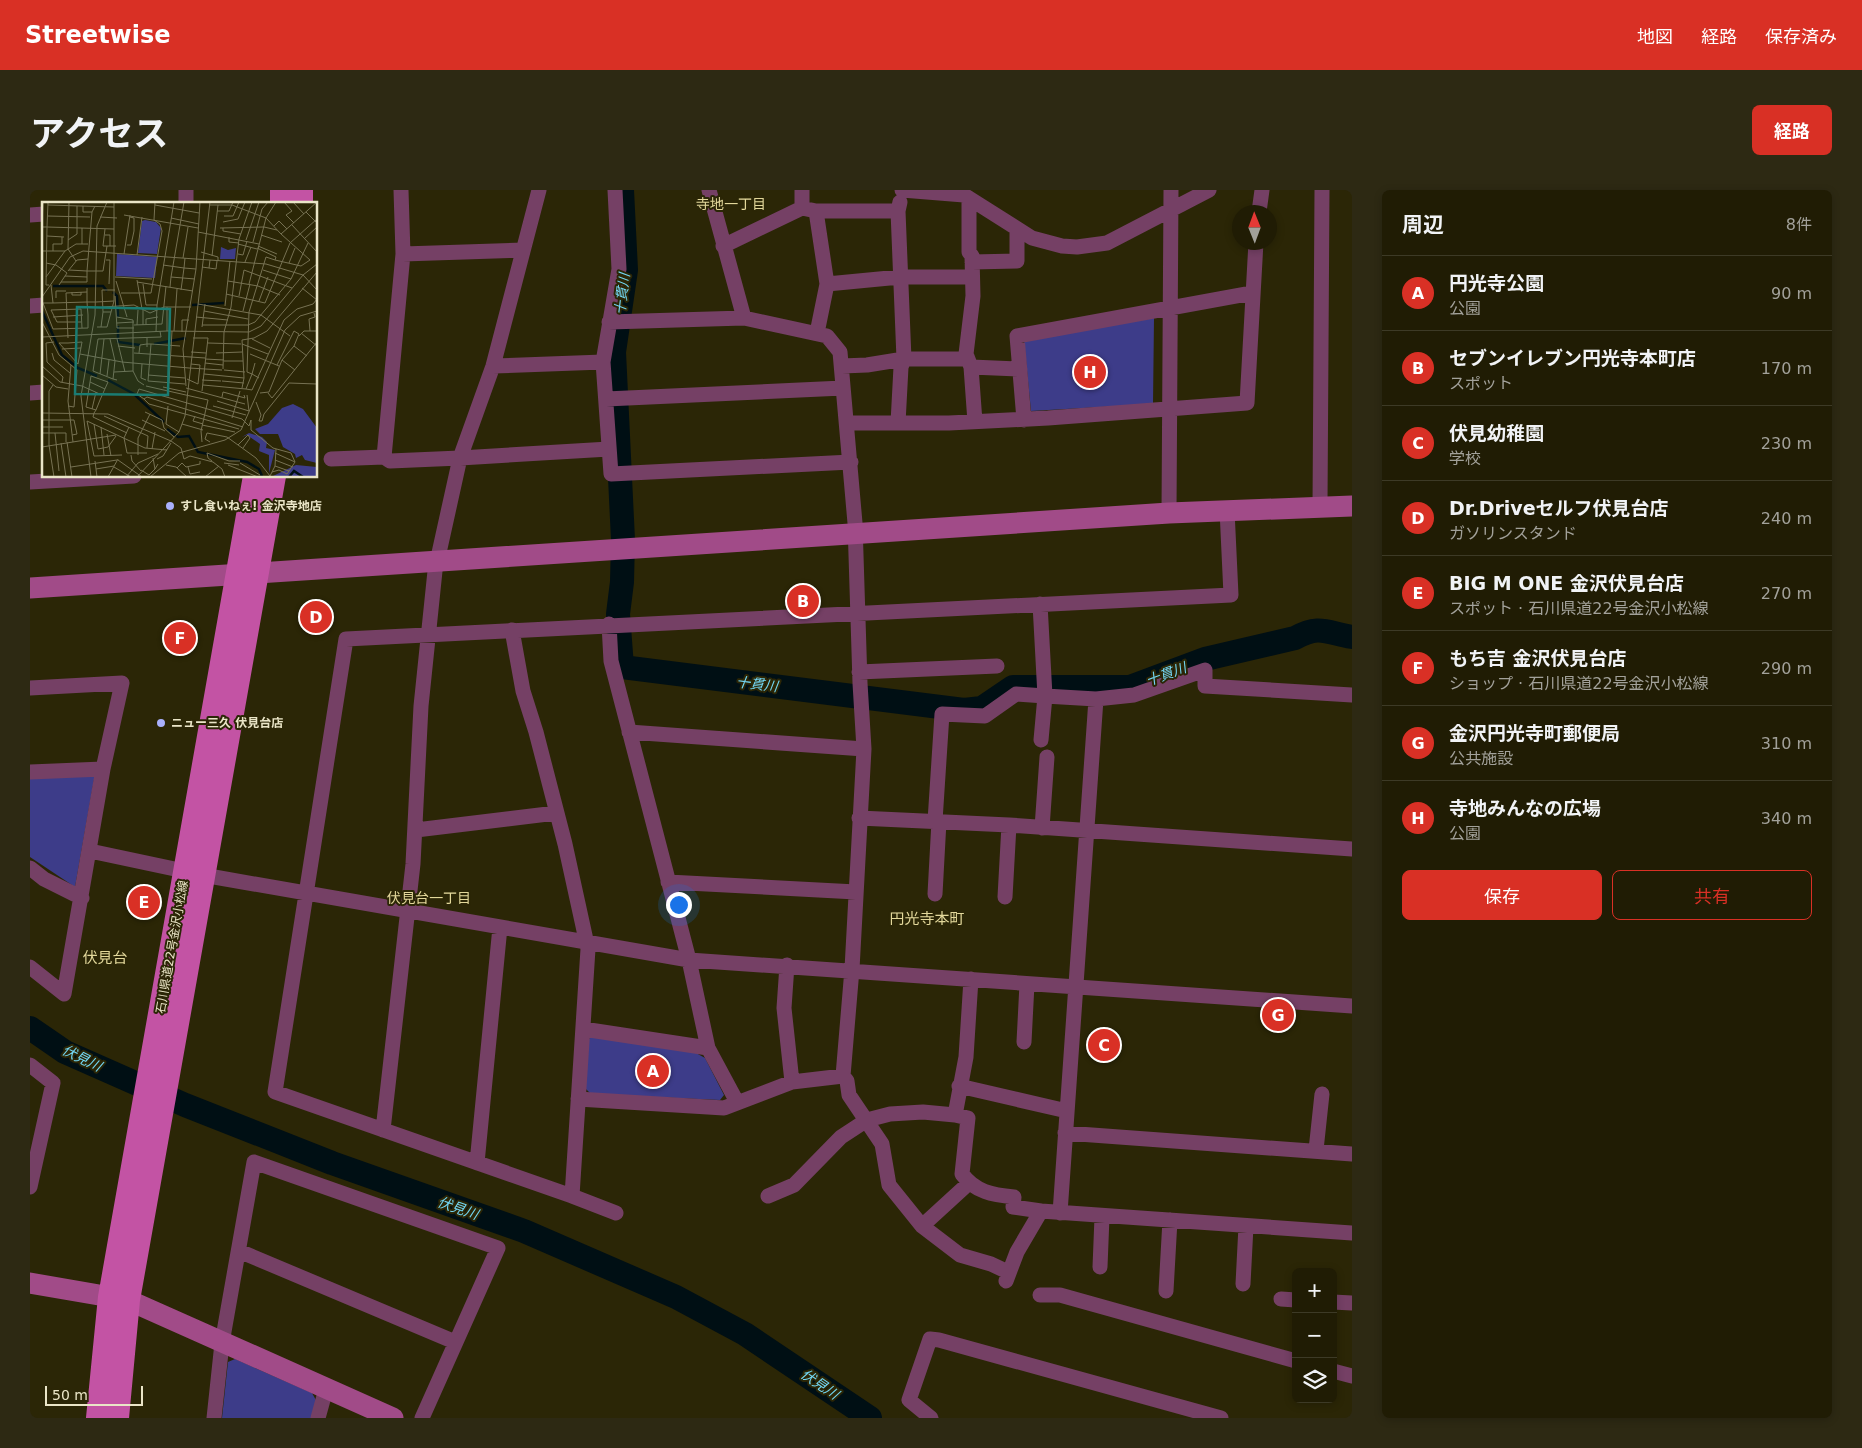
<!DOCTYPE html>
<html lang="ja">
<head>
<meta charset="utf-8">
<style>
  body { margin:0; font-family:"DejaVu Sans","Noto Sans JP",sans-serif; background:#2d2913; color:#f1f3f6 }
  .controls { position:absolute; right:15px; bottom:15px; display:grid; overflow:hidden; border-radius:8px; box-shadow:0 2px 8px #0003 }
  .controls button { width:45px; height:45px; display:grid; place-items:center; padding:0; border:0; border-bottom:1px solid #3d3a26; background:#201c04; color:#f1f3f6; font:25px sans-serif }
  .compass { position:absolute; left:1202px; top:15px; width:45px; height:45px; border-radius:50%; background:#201c04; box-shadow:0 2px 8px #0003; rotate:359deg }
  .scale { position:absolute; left:15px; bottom:12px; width:98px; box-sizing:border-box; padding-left:5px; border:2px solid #eae5c7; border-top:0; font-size:14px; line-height:18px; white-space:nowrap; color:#eae5c7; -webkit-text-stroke:4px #2b2606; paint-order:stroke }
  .you { position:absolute; left:648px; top:714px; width:18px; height:18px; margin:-12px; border:4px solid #fff; border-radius:50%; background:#1a73e8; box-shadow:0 0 0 8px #1a73e833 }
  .badge { display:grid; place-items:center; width:32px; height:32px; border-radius:50%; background:#d93025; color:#fff; font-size:16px; font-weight:700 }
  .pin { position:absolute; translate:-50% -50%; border:2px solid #fff; box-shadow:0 1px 5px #0006 }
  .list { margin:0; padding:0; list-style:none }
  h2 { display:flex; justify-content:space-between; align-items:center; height:65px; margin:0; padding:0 20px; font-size:21px }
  h2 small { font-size:16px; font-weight:400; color:#a2a19a }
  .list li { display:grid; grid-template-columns:32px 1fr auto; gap:15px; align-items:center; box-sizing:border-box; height:75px; padding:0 20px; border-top:1px solid #3d3a26 }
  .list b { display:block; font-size:19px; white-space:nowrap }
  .list p { margin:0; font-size:16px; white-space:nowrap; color:#a2a19a }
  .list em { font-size:16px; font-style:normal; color:#a2a19a }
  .actions { display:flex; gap:10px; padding:15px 20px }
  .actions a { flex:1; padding:11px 0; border:1px solid #d93025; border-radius:8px; text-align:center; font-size:18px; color:#d93025 }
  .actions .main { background:#d93025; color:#fff }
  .icon { flex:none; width:28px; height:28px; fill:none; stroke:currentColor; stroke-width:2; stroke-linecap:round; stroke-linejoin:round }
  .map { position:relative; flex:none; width:1322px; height:1228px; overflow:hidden; border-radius:8px }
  header { display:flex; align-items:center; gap:30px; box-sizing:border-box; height:70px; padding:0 25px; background:#d93025; color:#fff }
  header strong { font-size:24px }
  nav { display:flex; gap:28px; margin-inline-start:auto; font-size:18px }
  .intro { display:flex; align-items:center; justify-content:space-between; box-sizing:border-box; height:120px; padding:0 30px }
  h1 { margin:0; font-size:35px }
  .button { padding:12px 22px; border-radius:8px; background:#d93025; color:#fff; font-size:18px; font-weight:700 }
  main { display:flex; gap:30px; padding:0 30px }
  aside { flex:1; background:#201c04; border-radius:8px; box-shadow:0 2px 8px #0003 }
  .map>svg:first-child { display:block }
</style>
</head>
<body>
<header>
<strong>Streetwise</strong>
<nav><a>地図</a><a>経路</a><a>保存済み</a></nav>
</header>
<div class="intro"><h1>アクセス</h1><a class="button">経路</a></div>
<main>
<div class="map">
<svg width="1322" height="1228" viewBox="0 0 1322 1228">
  <rect width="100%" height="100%" fill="#2b2606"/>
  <path fill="#3d3c89" d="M 1124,128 L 1123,214 L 1001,221 L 994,150 Z
    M 65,584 L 45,697 L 0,667 L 0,587 Z
    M 565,845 L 666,863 L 675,868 L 694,905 L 690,910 L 561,904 L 555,898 L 557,850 Z
    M 205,1169 L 282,1203 L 287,1212 L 283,1228 L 192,1228 L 198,1172 Z"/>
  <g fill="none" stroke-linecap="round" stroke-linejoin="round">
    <path stroke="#000f14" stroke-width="24" d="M 592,0 L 596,80 L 584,162 L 593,350 L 592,392 L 588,424 L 592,477 L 934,520 L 952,518 L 983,497 L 1100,497 L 1175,469 L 1265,448 C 1290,434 1297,443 1322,447
      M 0,838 L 35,862 L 155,915 L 302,973 L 494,1041 L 646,1107 L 715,1144 L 840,1228"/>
    <path stroke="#754065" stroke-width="15" d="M 156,0 L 156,14
      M 371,0 L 373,64 L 493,60
      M 585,0 L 589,79 L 573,172 L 581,284 L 821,272
      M 679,0 L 714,128
      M 772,0 L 772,18
      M 872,0 L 934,5 L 1002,48 L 1032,56 L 1047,57 L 1077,53 L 1179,0
      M 939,8 L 939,62 L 942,66 L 943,106 L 936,164 L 941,177 L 945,232
      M 786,21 L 797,94
      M 868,21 L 874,169 L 871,177 L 868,233
      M 1229,22 L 1232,0
      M 0,25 L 14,24
      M 693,56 L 772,18 L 786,21 L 868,21 L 870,12
      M 942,72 L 987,71 L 987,39
      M 0,116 L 14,115
      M 579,132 L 714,128 L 797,146 L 810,162 L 825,333 L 830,493 L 834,559 L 822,779 L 813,886 L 817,891 L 819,905 L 852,954 L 859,995 L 892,1036 L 930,1065 L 961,1074 L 978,1082
      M 787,143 L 797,94 L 870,87 L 942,87
      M 463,176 L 573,172
      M 812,176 L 837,175 L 874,169 L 938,169
      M 941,177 L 990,179
      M 0,203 L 14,202
      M 576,209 L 813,198
      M 994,230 L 987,146 L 1222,103
      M 818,233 L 919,233 L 1018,228 L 1217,213 L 1226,52
      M 354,267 L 373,64
      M 301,269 L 354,267 L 360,271 L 430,268 L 463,176 L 509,0
      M 0,292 L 104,286
      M 1290,316 L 1292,0
      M 1139,323 L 1141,0
      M 1010,414 L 1015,506 L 1066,509 L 1030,1023
      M 579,434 L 581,471 L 659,770 L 678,858 L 707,912
      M 482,440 L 493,501 L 506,542 L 535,654 L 558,759 L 542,1006 L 586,1023
      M 829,482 L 967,476
      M 0,498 L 92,493 L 73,579 L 34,804 L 0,777
      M 1066,509 L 1104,505 L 1175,480 L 1175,496 L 1322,505
      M 599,542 L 834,559
      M 0,582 L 73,579
      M 829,628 L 979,635 L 1322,659
      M 905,631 L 912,524 L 955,526 L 986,504 L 1015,506 L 1011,550
      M 1012,638 L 1017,567
      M 386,640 L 526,623
      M 60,661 L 173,685 L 659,770 L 1322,816
      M 0,678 L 14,689 L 52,708
      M 638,692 L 826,702
      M 905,704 L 909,631
      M 975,707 L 979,635
      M 757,775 L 754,818 L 762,892
      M 941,789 L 936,867 L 925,925 L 938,928 L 932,984 C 945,1002 963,1005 984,1007 L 983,1017 L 1011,1021
      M 553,839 L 678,858
      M 994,852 L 997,794
      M 0,875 L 23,893 L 0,997
      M 929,896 L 1037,921
      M 548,909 L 694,918 L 762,892 L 813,886
      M 353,940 L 383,674 L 391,516 L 405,381 L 430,268 L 579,259
      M 1035,943 L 1322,964
      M 1286,960 L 1292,904
      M 447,973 L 470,737
      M 542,1006 L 245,902 L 316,449 L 1201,405 L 1197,320
      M 738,1006 L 764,995 L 811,947 L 837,930 L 860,924 L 893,922 L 925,925
      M 892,1036 L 939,993
      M 209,1061 L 425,1152
      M 1070,1077 L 1072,1027
      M 976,1091 L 987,1062 L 1011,1021 L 1322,1043
      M 1213,1094 L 1216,1036
      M 1136,1101 L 1140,1030
      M 1010,1105 L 1030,1105 L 1266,1171
      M 1251,1109 L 1266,1110
      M 1303,1112 L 1322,1113
      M 1303,1181 L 1322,1186
      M 184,1228 L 192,1153 L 224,972 L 468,1058 L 392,1228
      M 288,1228 L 296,1199
      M 901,1228 L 879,1210 L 900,1149 L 909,1150 L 1191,1228"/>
    <path stroke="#a14b88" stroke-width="21" d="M 0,398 L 1139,323 L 1322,316
      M 0,1093 L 98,1110 L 363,1228"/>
    <path stroke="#c353a4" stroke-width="24" d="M 252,0 L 252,14
      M 271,14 L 271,0
      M 68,1228 L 80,1107 L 225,286
      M 87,1228 L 98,1110 L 244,286"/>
  </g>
  <g fill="#a9b0fc" stroke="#2b2606" stroke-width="2">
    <circle cx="140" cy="316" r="5"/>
    <circle cx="131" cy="533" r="5"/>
  </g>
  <g text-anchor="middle" stroke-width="4" stroke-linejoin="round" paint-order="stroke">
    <g font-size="12" font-weight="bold" fill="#eae5c7" stroke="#2b2606" text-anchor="start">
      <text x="150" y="320">すし食いねぇ! 金沢寺地店</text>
      <text x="141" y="537">ニュー三久 伏見台店</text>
    </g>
    <g font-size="12" fill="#eae5c7" stroke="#2b2606">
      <text transform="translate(142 757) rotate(-80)" y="4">石川県道22号金沢小松線</text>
    </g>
    <g font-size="14" fill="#e3d89b" stroke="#2b2606">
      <text x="701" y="19">寺地一丁目</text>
      <text x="399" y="713">伏見台一丁目</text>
    </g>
    <g font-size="14" font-style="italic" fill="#73d7f4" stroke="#2b2606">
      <text transform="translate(592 104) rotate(-83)" y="5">十貫川</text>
      <text transform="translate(1136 484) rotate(-20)" y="5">十貫川</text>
      <text transform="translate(727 494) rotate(7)" y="5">十貫川</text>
      <text transform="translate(52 868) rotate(26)" y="5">伏見川</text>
      <text transform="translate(428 1018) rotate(19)" y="5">伏見川</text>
      <text transform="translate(790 1194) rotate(34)" y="5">伏見川</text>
    </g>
    <g font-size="15" fill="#e3d89b" stroke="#2b2606">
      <text x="897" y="734">円光寺本町</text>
      <text x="75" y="773">伏見台</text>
    </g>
  </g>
  <g transform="translate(12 12)">
    <rect width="275" height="275" fill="#2b2606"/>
    <path d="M 103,18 L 114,20 L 119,26 L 115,52 L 96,51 L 100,19 ZM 179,45 L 186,48 L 194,46 L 193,57 L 178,57 ZM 75,52 L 115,55 L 113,76 L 74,74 ZM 251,202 L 261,207 L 275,226 L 275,261 L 263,258 L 260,253 L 254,256 L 253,252 L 241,245 L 236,232 L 218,232 L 213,227 L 226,222 L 240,206 ZM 207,231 L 220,235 L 225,240 L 224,246 L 233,248 L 227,271 L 227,253 L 217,249 L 218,242 L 205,233 L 200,235 ZM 254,263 L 275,265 L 275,275 L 231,274 Z" fill="#3d3c89"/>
    <path fill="none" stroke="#000f14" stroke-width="2.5" d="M 11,84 L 61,84 L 65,89M 71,90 L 75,94 L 76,115M 150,103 L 182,101M 0,109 L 20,153 L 36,166 L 55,174M 76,124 L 76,140 L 98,143M 112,142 L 144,136M 66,178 L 92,192 L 122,220M 125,227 L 136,235 L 147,234 L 156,250 L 205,260 L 217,267 L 220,274M 247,275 L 252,269 L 261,275"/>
    <path fill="none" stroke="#777253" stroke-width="1" d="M 1,0 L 0,25 L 5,25 L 4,83 L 7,83M 6,0 L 5,25 L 72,27M 27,0 L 26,47 L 34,59M 242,0 L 250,9 L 244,13 L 252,21M 251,0 L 262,12M 6,3 L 72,5M 113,3 L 157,11M 167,3 L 190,3 L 224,16 L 239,32 L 275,0M 41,4 L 41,10 L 50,10 L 53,4M 175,9 L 187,9 L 191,0M 264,10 L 275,21M 82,13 L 156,26M 5,14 L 48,15M 182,14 L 191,14 L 197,0M 58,15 L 75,16M 129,16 L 157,22M 181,20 L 196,17 L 203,0M 250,23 L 275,50M 232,24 L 237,19 L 245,27M 178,26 L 222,25 L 235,28M 181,26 L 181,29 L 199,32M 63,27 L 61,44 L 74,44M 156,30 L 217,42M 63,33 L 68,33 L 68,44M 219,33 L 240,40M 5,34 L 22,35M 187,35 L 187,40 L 197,41M 262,37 L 275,25M 26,38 L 35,32 L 35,4M 204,38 L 217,0M 211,40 L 220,7 L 226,0M 40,42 L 40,26M 196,42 L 215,47M 85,43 L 89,43 L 92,29 L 92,16 L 88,15M 216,44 L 235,52M 215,46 L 234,55 L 233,58 L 259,64 L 268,58 L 239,32M 0,49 L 23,49M 11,49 L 11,42 L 20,42 L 20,35M 159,50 L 176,55 L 176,59M 82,52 L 88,13M 196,52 L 201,53 L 205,39M 95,53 L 100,15M 170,54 L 176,3M 141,56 L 146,25M 64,58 L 68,58 L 67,82M 203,60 L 209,45M 4,61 L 14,63 L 25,71 L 17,83M 247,61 L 253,46M 121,63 L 142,66 L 143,56M 160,65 L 167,66 L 168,58M 167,66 L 174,67 L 175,59M 27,68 L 45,69 L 50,10M 221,68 L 249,77M 26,69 L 35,58 L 46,57M 23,74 L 45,75M 4,75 L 23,49 L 34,42 L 46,42M 73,75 L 110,77M 129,75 L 142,0M 95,78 L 100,107M 74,79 L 85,115M 186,79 L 216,84 L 238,93M 19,80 L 45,80 L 45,69 L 61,69 L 65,44M 95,80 L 151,89M 101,82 L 104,103 L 115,103M 207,82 L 224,16 L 234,0M 9,83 L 11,101M 128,85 L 129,75 L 153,77M 45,86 L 45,100 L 46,113 L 46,126 L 11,127 L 1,101 L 11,101 L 45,100 L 54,100 L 72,99M 260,86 L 275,98M 139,88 L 142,66 L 154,67M 30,90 L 30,93 L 39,93 L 39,90M 79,91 L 109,91 L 120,29 L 118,22 L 112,18 L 113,0M 184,92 L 223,101M 73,94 L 75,126 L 92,126M 197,94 L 202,68 L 250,86M 0,95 L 28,55 L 41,49 L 224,62 L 261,73 L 275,88M 14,96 L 14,89 L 24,89M 217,99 L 226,75M 223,101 L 248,41 L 275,17M 156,102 L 219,113 L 248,134M 183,104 L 188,59M 61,105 L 92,103 L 108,111 L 122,105 L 149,105M 101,107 L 101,123M 162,109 L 206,117M 201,109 L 208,82M 69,110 L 61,110 L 60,88 L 73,88M 11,115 L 41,113M 75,115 L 91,118 L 91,169 L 96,179 L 102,183M 154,115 L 186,118M 0,120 L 17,153 L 35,168 L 32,205 L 26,204M 39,120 L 15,120 L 9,108 L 39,107 L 40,126M 75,121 L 92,120M 92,123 L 120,122 L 124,84M 95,123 L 96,108M 104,123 L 104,117 L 116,115M 160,123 L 206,123 L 213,120 L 249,77 L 266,41M 55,125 L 65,125 L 72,99 L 72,0M 59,125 L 61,110M 160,125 L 163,102M 125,129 L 125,105M 132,129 L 135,87M 268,129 L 267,117 L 273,115 L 272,111M 114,130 L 115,103 L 132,0M 140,130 L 140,118 L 147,118M 259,131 L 275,144M 257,134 L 262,129 L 275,129M 0,135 L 125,129 L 207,130 L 219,124 L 261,73 L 275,62M 26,136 L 24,91 L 45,90M 105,136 L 105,142 L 109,142 L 106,179M 151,136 L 166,136 L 160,189M 68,137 L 73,159 L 71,177 L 75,178M 75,137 L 83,170M 210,137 L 228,146M 12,140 L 4,141 L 5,160 L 21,175 L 20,180M 40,140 L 36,162 L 17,141 L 26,141 ZM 166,141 L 199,142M 109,142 L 138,144M 200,142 L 226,152M 76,144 L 93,146M 20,147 L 39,146M 149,150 L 164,151M 10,151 L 12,158 L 28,171M 92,151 L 163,156M 97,151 L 98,143 L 105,142 L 105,145M 174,151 L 200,150M 38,152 L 80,160 L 147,166M 208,152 L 237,164M 163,157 L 182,158M 240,158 L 253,168M 182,159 L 201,159M 163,161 L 181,163M 213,161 L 210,172 L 217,176M 100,162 L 99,176 L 104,178M 29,163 L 26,199 L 31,240M 235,163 L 252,129 L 257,132 L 252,144 L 265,154M 0,164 L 18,180 L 40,184 L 60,193M 147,166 L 180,168M 181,167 L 182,130 L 189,105 L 197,37 L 210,0M 182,168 L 203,170M 72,170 L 91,169M 58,172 L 62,137M 162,172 L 202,176 L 200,186M 0,173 L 14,185 L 26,187M 106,173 L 143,176M 65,174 L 67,158M 202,176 L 200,138 L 212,136 L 225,129 L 275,70M 71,177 L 51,169 L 56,137 L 119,135 L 118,129M 145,177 L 156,182 L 158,163 L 149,162M 160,178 L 179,179M 106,179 L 143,182M 180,179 L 202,181M 48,180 L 63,187M 127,180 L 130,129M 161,183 L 204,187 L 210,172 L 205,170 L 207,110 L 224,55 L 233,58M 104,184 L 166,198 L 159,229 L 160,240M 144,184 L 141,147 L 154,67 L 158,0M 121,185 L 144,190M 144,186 L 203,202M 204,187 L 210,188 L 242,118 L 255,107 L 271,102 L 275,97M 218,191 L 227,190 L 240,158 L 252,144M 226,191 L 230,196 L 275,140M 180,195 L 181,190 L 203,196 L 202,193M 102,197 L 107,202 L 197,227M 175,199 L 207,209 L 205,193M 214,200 L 219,213 L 217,219 L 220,219 L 222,212 L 247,181 L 275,182M 126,204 L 124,222 L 137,230M 171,204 L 204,213M 50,207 L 54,190M 103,210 L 120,218 L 122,226 L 132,235M 0,211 L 66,212 L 129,239M 52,211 L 54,208 L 58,198 L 66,180 L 49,174 L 44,205 L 54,208M 52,211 L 51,215 L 85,231M 62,214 L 106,234 L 105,246M 153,214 L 151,219 L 161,222M 190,216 L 198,189M 0,218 L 32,218 L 35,232 L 30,233M 100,218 L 123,229M 45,219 L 103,246 L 125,248M 45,219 L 52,254 L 80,253M 52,222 L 56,247 L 66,245 L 74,234M 140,222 L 161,228M 160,223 L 193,230M 0,225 L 21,225M 59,225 L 62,253M 87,225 L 82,236 L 85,251 L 105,251M 201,225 L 105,195 L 102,197 L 95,192 L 97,187 L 200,217 L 207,224 L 209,218 L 209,228M 209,228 L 231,246 L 249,251 L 253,260M 0,231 L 24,231 L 24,240M 13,231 L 17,269M 65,232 L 69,254M 129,239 L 139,246 L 142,257 L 148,254 L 171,260 L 180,267 L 183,275M 25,240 L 30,275M 168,240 L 163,237 L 165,231 L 185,235 L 214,256 L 228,274 L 233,264 L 234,247M 19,241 L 24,275M 7,243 L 7,189 L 11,183M 7,243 L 12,275M 196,243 L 206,233 L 208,236 L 201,246M 0,245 L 74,233M 110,247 L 113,230M 233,251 L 253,260M 89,253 L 90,259 L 99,269M 96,253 L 96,236 L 108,212M 111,256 L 113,267 L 116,262M 115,257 L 121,254 L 129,241M 76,258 L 100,275M 233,258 L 251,265M 53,259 L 55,275M 170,259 L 166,256 L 165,251 L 187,259 L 198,259M 182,261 L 197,263M 198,261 L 218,273M 124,263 L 134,265 L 145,275M 186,263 L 216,275M 233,264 L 247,269 L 253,260M 29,265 L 75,258M 72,265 L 89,275M 146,265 L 148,272 L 158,270M 135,266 L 140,261 L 144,265 L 158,262 L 158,259M 54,267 L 72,264M 99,268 L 107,273 L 113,267M 230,270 L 237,268 L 245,272 L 247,269M 49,275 L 39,194 L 53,113 L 55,24 L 65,0M 66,275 L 76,257M 84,275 L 96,261 L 116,252M 95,275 L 137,230 L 143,214 L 168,0M 108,275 L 137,251 L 183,238 L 199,228 L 243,128 L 258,114 L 275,109M 163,275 L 177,264"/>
    <path fill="#1a7c72" fill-opacity="0.15" stroke="#1a7c72" stroke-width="2.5" d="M 35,105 L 128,107 L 126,193 L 33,192 Z"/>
    <rect width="275" height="275" fill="none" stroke="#eae5c7" stroke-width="2.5"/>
  </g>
</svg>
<div class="controls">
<button>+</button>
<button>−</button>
<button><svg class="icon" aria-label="layers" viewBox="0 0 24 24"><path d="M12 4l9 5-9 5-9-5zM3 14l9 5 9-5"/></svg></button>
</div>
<svg class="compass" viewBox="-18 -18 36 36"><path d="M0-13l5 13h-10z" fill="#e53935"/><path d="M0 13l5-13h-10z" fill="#a2a19a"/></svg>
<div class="scale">50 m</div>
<div class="you"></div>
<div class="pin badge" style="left:623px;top:881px">A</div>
<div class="pin badge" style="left:773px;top:411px">B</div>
<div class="pin badge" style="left:1074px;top:855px">C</div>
<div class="pin badge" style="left:286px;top:427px">D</div>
<div class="pin badge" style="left:114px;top:712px">E</div>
<div class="pin badge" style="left:150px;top:448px">F</div>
<div class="pin badge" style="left:1248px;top:825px">G</div>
<div class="pin badge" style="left:1060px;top:182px">H</div>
</div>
<aside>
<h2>周辺<small>8件</small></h2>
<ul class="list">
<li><span class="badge">A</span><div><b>円光寺公園</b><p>公園</p></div><em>90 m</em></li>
<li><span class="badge">B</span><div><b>セブンイレブン円光寺本町店</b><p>スポット</p></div><em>170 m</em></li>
<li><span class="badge">C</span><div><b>伏見幼稚園</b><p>学校</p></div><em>230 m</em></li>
<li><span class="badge">D</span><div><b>Dr.Driveセルフ伏見台店</b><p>ガソリンスタンド</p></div><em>240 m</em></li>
<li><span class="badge">E</span><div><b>BIG M ONE 金沢伏見台店</b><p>スポット · 石川県道22号金沢小松線</p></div><em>270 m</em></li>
<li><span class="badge">F</span><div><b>もち吉 金沢伏見台店</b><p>ショップ · 石川県道22号金沢小松線</p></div><em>290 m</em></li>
<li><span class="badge">G</span><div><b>金沢円光寺町郵便局</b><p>公共施設</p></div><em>310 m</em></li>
<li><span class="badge">H</span><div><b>寺地みんなの広場</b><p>公園</p></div><em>340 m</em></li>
</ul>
<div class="actions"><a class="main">保存</a><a>共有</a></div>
</aside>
</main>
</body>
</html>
